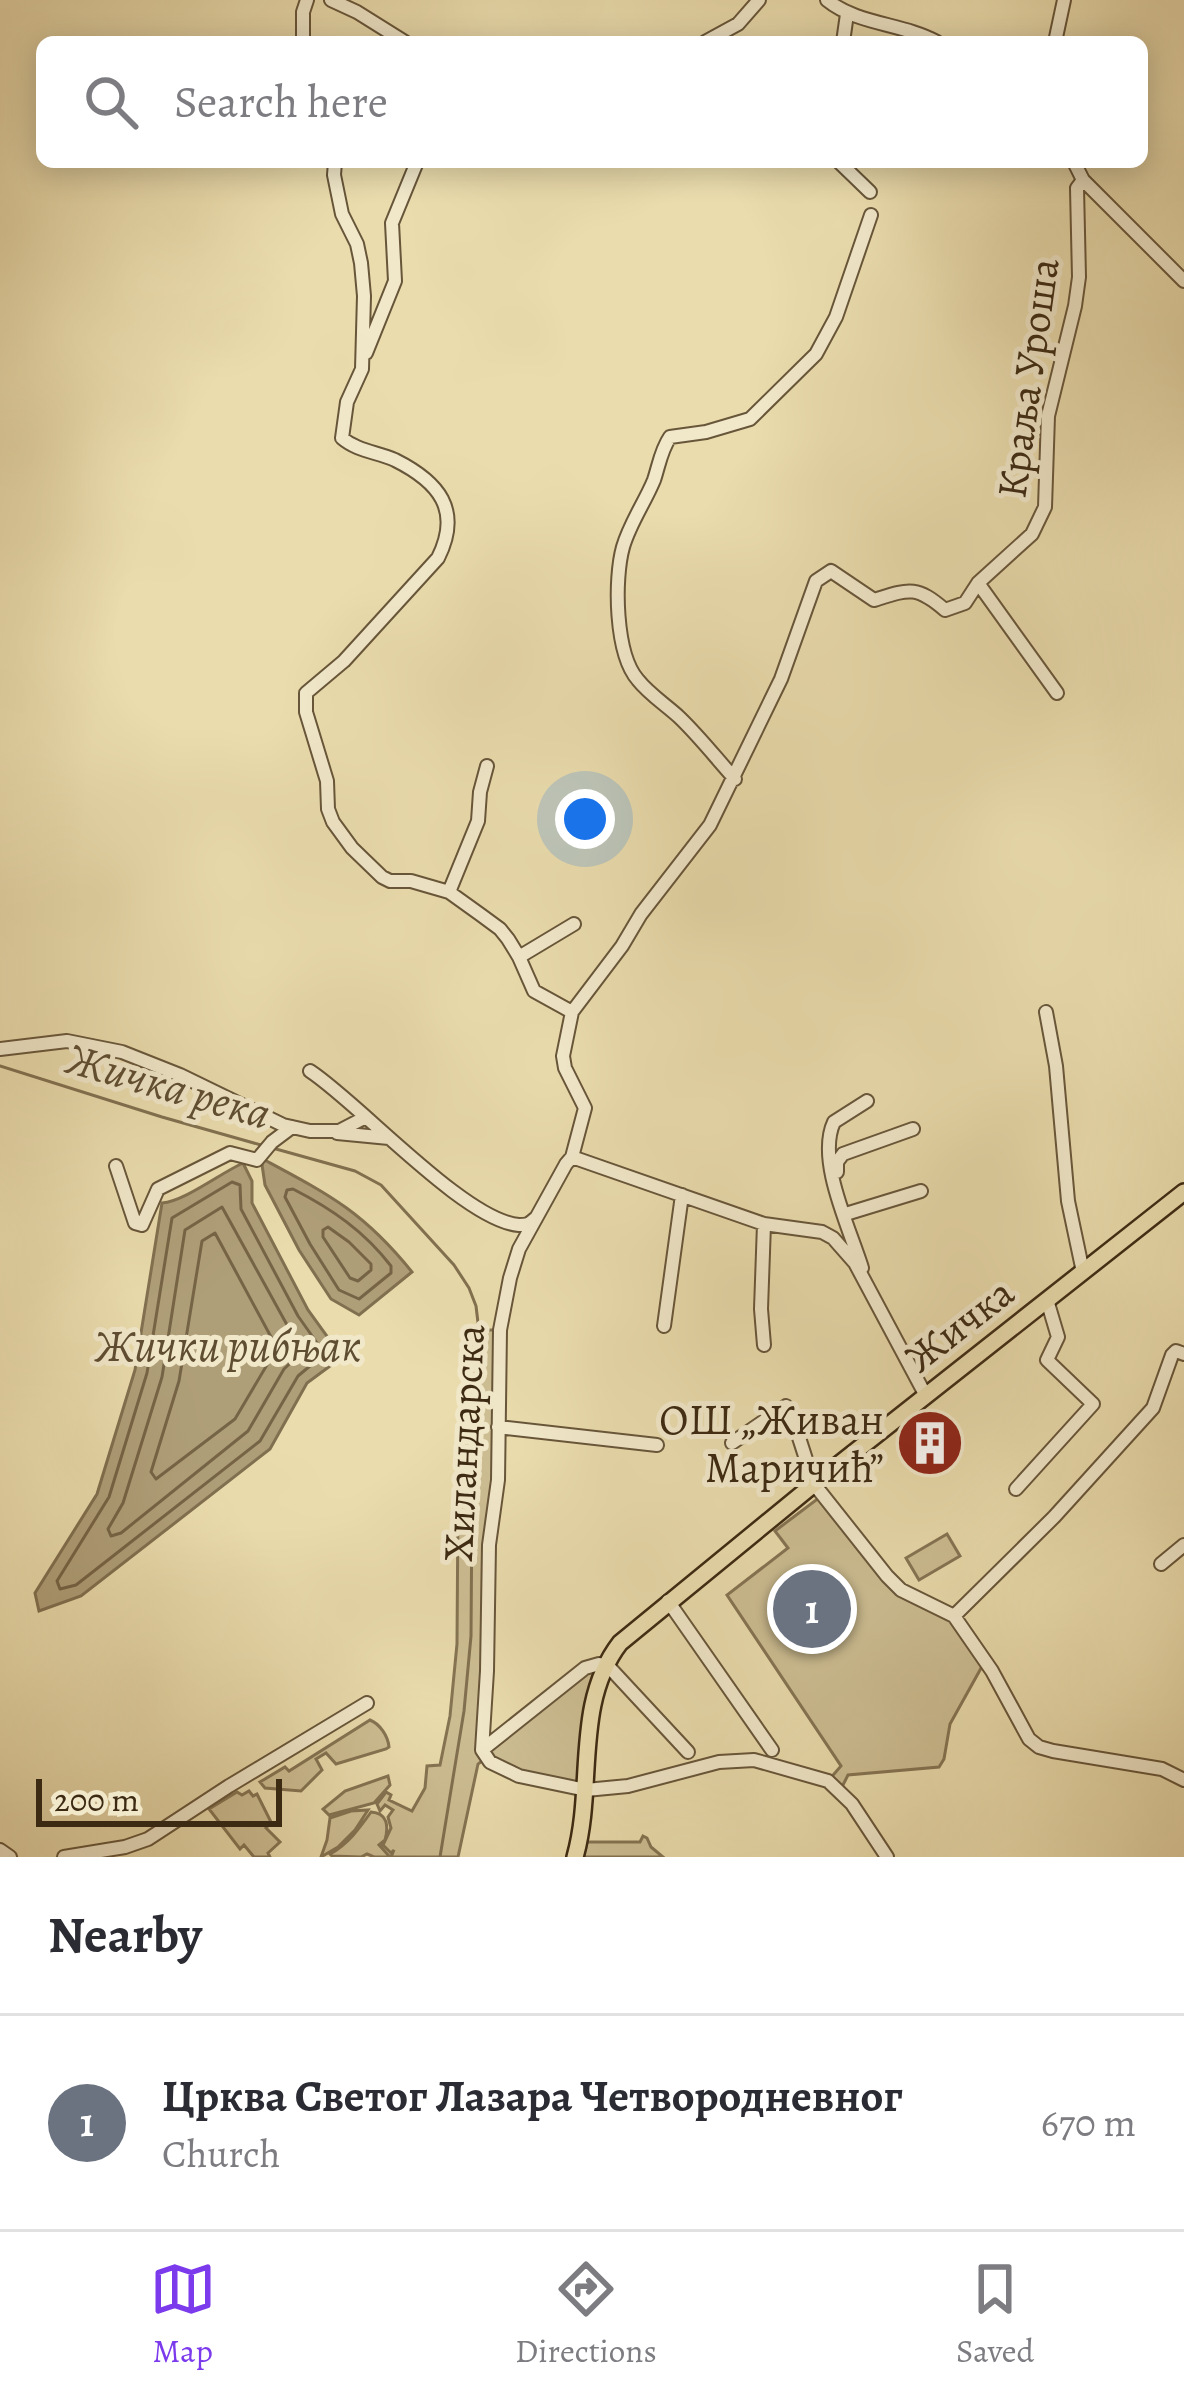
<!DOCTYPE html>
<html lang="en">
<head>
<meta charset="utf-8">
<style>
  body { margin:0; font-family:Alegreya,serif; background:#f7f7f7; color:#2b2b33 }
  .scale { position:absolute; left:36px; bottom:30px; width:246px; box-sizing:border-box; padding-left:12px; border:6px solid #3d2a13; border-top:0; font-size:33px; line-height:42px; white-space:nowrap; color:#3d2a13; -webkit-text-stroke:9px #f1e8ca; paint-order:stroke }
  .you { position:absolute; left:585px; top:819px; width:42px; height:42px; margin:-30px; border:9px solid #fff; border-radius:50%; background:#1a73e8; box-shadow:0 0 0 18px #1a73e833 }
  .badge { display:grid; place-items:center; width:78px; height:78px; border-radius:50%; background:#7c3aed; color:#fff; font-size:39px; font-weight:700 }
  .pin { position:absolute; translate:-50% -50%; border:6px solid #fff; box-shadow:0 3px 12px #0006 }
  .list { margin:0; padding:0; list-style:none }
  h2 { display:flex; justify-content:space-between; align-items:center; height:156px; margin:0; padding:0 48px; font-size:51px }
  h2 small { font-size:39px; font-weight:400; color:#7c7c81 }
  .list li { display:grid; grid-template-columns:78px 1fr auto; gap:36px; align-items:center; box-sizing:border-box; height:216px; padding:0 48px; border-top:3px solid #e1e1e2 }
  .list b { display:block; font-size:45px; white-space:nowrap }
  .list p { margin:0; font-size:39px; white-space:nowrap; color:#7c7c81 }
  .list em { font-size:39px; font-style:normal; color:#7c7c81 }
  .icon { flex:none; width:66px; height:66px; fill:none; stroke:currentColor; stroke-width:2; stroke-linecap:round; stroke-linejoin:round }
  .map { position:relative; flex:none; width:1184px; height:1857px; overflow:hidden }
  .search { position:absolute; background:#fff; box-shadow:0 6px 30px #0003; left:36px; right:36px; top:36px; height:132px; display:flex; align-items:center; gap:30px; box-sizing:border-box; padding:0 42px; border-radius:18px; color:#7c7c81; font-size:45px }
  .sheet { height:372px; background:#fff }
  nav { display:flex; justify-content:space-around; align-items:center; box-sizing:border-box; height:168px; border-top:3px solid #e1e1e2; background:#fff; font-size:33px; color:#7c7c81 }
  nav a { display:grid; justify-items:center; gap:6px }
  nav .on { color:#7c3aed }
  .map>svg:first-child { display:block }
</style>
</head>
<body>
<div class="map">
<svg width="1184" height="1857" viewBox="0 0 1184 1857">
  <rect width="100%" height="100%" fill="#eadcad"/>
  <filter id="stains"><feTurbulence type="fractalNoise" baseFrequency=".00167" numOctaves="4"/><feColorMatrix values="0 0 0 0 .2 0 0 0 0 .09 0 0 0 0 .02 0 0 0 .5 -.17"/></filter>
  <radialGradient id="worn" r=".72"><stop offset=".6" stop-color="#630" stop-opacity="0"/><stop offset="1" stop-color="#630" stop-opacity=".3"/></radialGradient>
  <path fill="#cdbe93" stroke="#857453" stroke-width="3" d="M 469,1330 L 500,1330 L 482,1748 L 613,1651 L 602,1674 L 586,1790 L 519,1776 L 486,1758 L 478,1764 L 458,1857 L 391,1857 L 394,1850 L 391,1853 L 383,1845 L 391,1828 L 388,1817 L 393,1810 L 385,1805 L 380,1811 L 377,1804 L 386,1792 L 391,1795 L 389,1800 L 412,1811 L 425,1788 L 427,1766 L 440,1765 L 450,1716 L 457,1644 L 458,1501 Z
    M 824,1494 L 888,1576 L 954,1616 L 985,1661 L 950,1724 L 944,1759 L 939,1767 L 848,1775 L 840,1791 L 828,1781 L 841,1766 L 727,1595 L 788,1548 L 775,1531 Z
    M 947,1534 L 960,1556 L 919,1580 L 906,1558 Z
    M 370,1720 C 380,1724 388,1736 389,1747 L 386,1749 L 336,1764 L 326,1753 L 316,1759 L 322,1770 L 301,1791 L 265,1788 L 260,1782 L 285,1767 L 289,1771 Z
    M 388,1776 L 390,1785 L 374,1803 L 329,1815 L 323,1809 L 345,1791 Z
    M 249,1791 L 253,1796 L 257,1794 L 271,1822 L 266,1828 L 280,1842 L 268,1853 L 270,1857 L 254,1857 L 244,1845 L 240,1849 L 209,1809 L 237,1792 L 242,1795 Z
    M 368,1810 L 355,1830 L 338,1847 L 321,1857 L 327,1840 L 330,1818 L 351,1811 Z
    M 371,1812 C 387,1813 389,1825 385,1840 L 379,1845 L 390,1857 L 374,1857 L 367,1854 L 361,1857 L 332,1856 L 330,1854 C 348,1844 359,1829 371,1812 Z
    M 643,1836 L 647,1838 L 651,1847 L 663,1857 L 583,1857 L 587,1842 L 640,1842 Z"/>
  <path fill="#af9f79" stroke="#817050" stroke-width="3" d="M 261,1158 C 328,1194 363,1211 412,1272 L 359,1315 L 331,1299 L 299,1250 L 265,1185 Z
    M 243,1163 L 252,1181 L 252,1203 L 308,1310 L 337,1350 L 334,1363 L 307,1383 L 270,1449 L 81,1596 L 39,1611 L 35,1593 L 97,1494 L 135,1370 L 162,1203 C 185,1201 219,1174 243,1163 Z"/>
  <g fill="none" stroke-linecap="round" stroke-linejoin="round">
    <path stroke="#766446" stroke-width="3" d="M 232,1182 L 240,1185 L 241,1209 L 298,1316 L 322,1350 L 323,1355 L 298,1376 L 260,1441 L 76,1585 L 60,1589 L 57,1581 L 109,1497 L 147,1373 L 172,1218 Z
      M 293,1189 C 332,1209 364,1231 391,1266 L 391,1273 L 359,1299 L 339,1290 L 310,1244 L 285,1197 L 287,1190 Z
      M 222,1207 L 302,1352 L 284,1369 L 248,1431 L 121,1533 L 111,1536 L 108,1529 L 123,1503 L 162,1377 L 185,1230 Z
      M 328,1227 L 349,1242 L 371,1264 L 371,1270 L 358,1281 L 350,1278 L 323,1237 L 323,1230 Z
      M 215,1233 L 277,1348 L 235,1419 L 156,1479 L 151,1472 L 179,1381 L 202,1241 Z"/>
    <path stroke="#817050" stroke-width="3" d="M 0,1066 L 162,1117 L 261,1145
      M 276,1149 L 355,1171 L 381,1185 L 454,1265 L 469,1288 L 476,1306 L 479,1331 L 479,1394 L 472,1498 L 471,1636 L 464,1711 L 440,1857"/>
    <defs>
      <path id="minor" d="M 331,0 L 357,12 L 405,42
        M 827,0 C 858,25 902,23 937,42
        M 303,42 L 303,12 L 307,0
        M 705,42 L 738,24 L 759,0
        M 843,42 L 847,14
        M 1055,42 L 1064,0
        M 335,162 L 334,175 L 342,214 L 357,244 L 361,263 L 364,296 L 362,369 L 347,402 L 342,438 C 357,451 377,452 395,460 C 439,482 462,510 438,558 L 344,661 L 306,693 L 306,712 L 327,781 L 328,809 L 333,822 L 352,848 L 382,877 L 390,881 L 411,881 L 449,892 L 481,915 L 500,929 L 508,939 L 519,957 L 534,991 L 572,1012
        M 839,162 L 870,192
        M 1074,162 L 1083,180 L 1184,281
        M 366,353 L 395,281 L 392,223 L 417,162
        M 978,583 L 1057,693
        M 735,779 C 716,758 699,736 679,717 C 666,705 649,694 638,680 C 615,654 614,579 623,547 C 630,523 645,502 654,480 C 659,465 661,450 670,437 L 706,432 L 750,419 L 816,354 L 836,317 L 871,215
        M 449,892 L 478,821 L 480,792 L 487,766
        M 519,957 L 574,924
        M 1046,1012 L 1056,1066 L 1068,1201 L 1083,1272
        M 0,1049 L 67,1041 L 122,1052 L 180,1075 L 283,1125 L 310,1131 L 339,1131 L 364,1118
        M 310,1071 C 359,1103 465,1221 519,1225 C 529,1225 528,1224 536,1218
        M 337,1133 L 389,1138
        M 572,1157 L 764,1224 L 822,1232 L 833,1238 L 855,1263 L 926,1396
        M 116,1166 L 135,1223 L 142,1225
        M 837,1172 L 837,1162 L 843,1154 L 913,1129
        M 849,1213 L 921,1191
        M 142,1225 L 158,1189 L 230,1153 L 257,1160 L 272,1142 L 292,1127
        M 862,1268 C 850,1229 816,1160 834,1122 L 867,1101
        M 664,1326 L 682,1195
        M 764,1345 L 761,1309 L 764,1224
        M 498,1427 L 657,1445
        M 732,1443 L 786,1406 L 792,1416 L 814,1484 L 887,1576 L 901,1590 L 954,1616 L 992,1671 L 1029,1739 L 1039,1747 L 1053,1751 L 1162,1769 L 1184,1780
        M 1016,1489 L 1093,1404 L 1047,1360 L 1058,1337 L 1047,1300
        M 1161,1564 L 1184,1545
        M 668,1601 L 772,1750
        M 954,1616 L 1054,1517 L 1153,1408 L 1172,1355 L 1176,1351 L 1184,1354
        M 482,1750 L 487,1671 L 489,1545 L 498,1480 L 500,1330 L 510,1278 L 519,1249 L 566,1164 L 572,1157 L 585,1108 L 565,1068 L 563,1056 L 572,1012 L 622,946 L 641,914 L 710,825 L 781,679 L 816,581 L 831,571 L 874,600 C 909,589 916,585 945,610 L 965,603 L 978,583 L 1032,534 L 1045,507 L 1048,416 L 1075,306 L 1079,277 L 1077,188 L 1083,180
        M 482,1750 L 490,1762 L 519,1776 L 586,1790 L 628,1786 L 719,1762 L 754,1760 L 828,1781 L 852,1804 L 887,1857
        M 482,1750 L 585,1668 L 599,1664 L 609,1667 L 688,1752
        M 0,1850 L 10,1857
        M 64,1857 L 125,1847 L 148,1839 L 229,1786 L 367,1703"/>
      <path id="major" d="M 575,1857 C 595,1787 573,1704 620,1643 L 814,1484 L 1184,1192"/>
    </defs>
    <use href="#minor" stroke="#68563a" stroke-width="16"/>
    <use href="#major" stroke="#3d2a13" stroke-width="20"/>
    <use href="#minor" stroke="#f1e8ca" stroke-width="12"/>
    <use href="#major" stroke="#eadcad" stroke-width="15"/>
  </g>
  <defs>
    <symbol id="building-disc" viewBox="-11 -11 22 22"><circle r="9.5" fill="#8f2418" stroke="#f1e8ca"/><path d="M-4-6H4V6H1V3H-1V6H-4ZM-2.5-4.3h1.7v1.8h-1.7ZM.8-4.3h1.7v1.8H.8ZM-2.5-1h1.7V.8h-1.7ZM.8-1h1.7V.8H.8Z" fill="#fff"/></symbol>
  </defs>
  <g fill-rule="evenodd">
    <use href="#building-disc" x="892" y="1405" width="76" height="76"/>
  </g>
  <g text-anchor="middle" stroke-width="10" stroke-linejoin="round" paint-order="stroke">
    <g font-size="42" fill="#3d2a13" stroke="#f1e8ca">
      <text transform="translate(1027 378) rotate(-82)" y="15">Краља Уроша</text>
      <text transform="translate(959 1324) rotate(-38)" y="15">Жичка</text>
      <text transform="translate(463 1443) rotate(-87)" y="15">Хиландарска</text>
    </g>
    <g font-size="42" fill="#3d2a13" stroke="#f1e8ca" text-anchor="end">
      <text x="884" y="1434">ОШ „Живан<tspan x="884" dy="48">Маричић”</tspan></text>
    </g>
    <g font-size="45" font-style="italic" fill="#5f4d32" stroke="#f1e8ca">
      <text transform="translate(169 1085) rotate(16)" y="16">Жичка река</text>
      <text x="228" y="1361">Жички рибњак</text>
    </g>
  </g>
  <rect width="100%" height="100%" filter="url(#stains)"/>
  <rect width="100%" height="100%" fill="url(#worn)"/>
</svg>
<div class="scale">200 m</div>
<div class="you"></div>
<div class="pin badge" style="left:812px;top:1609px;background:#6b7280">1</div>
<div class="search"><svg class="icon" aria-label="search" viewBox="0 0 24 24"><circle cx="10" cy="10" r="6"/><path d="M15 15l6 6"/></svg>Search here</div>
</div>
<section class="sheet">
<h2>Nearby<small></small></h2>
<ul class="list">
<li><span class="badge" style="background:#6b7280">1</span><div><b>Црква Светог Лазара Четвородневног</b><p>Church</p></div><em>670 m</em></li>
</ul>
</section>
<nav>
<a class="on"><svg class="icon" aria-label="map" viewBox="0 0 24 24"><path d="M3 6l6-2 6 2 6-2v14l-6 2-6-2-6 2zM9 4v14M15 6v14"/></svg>Map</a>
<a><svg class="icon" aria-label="directions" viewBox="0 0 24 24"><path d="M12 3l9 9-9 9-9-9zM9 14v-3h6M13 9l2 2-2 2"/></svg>Directions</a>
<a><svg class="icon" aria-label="saved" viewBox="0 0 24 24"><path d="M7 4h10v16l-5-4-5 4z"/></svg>Saved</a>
</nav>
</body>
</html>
